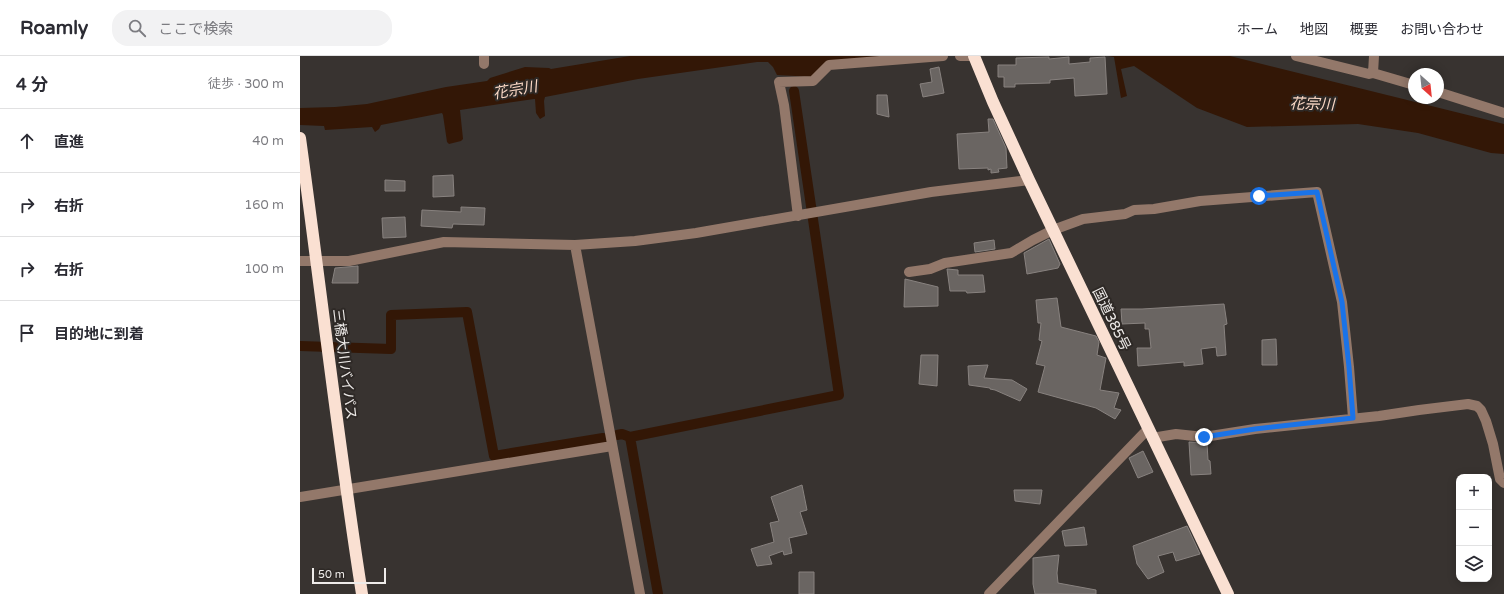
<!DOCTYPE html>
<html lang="ja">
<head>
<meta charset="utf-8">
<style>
  body { margin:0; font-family:"Varela Round","Noto Sans JP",sans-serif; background:#f2f2f3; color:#2b2b33 }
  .controls { position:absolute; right:12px; bottom:12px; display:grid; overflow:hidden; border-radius:8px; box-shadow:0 2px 10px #0003 }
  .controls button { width:36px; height:36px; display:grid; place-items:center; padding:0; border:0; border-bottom:1px solid #e1e1e2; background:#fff; color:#2b2b33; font:20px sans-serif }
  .compass { position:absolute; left:1108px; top:12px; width:36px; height:36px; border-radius:50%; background:#fff; box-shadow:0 2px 10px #0003; rotate:153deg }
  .scale { position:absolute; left:12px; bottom:10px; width:74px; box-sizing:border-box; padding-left:4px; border:2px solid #eeebe9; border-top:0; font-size:11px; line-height:14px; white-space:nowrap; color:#eeebe9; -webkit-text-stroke:3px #2e2926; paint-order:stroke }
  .stop { position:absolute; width:12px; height:12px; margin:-9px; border:3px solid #1a73e8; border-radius:50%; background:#fff }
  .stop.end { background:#1a73e8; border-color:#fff; box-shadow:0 1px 4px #0008 }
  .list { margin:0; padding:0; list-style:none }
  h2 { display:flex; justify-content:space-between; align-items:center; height:52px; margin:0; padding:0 16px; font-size:17px }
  h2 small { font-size:13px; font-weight:400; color:#7c7c81 }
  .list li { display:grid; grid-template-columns:26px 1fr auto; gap:12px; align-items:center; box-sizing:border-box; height:64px; padding:0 16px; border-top:1px solid #e1e1e2 }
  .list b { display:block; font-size:15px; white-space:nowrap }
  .list em { font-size:13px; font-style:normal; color:#7c7c81 }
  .icon { flex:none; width:22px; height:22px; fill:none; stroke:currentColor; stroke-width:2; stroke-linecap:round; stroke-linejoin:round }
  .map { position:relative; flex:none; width:1204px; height:538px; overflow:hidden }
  header { display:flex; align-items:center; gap:24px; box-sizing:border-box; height:56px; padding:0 20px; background:#fff; border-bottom:1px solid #e1e1e2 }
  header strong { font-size:19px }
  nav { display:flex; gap:22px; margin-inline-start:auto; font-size:14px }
  .search { width:280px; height:36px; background:#f2f2f3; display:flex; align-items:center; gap:10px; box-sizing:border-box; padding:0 14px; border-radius:16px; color:#7c7c81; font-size:15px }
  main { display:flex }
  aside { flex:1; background:#fff }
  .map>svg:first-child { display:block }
</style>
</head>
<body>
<header>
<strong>Roamly</strong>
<div class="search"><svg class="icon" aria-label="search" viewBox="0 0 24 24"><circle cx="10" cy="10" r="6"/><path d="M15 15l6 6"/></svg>ここで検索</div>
<nav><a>ホーム</a><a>地図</a><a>概要</a><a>お問い合わせ</a></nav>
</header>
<main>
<aside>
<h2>4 分<small>徒歩 · 300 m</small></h2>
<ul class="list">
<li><svg class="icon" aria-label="ahead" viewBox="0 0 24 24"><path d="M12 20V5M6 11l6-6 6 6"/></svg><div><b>直進</b></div><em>40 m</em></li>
<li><svg class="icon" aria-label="right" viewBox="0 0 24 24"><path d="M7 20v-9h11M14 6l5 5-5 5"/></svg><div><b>右折</b></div><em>160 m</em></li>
<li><svg class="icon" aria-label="right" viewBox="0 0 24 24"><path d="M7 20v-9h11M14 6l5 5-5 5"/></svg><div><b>右折</b></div><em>100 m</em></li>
<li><svg class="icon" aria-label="arrive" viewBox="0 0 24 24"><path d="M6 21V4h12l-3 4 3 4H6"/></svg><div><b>目的地に到着</b></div></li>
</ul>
</aside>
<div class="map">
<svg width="1204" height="538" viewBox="0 0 1204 538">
  <rect width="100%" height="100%" fill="#383330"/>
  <path fill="#331706" d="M 330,0 L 610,0 L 527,6 L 514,21 L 477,19 L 473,11 L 468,6 L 457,6 L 338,23 L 245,41 L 244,45 L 245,60 L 240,63 L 236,57 L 235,43 L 234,43 L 160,54 L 163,83 L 161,85 L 149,88 L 147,86 L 143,59 L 142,57 L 81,69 L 79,73 L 75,76 L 72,71 L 25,74 L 24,70 L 0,69 L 0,52 L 35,51 L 67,48 L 146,31 L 187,25 L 190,22 L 225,11 L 249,12 L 251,13 Z
    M 808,0 L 930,0 L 1204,68 L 1204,98 L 1191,97 L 1118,77 L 1058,68 L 947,71 L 897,52 L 834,10 L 821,13 L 827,40 L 821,42 L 814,1 Z"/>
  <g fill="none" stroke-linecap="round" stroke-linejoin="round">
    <path stroke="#331706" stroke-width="10" d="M 0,290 L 91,293 L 91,259 L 167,256 L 194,400 L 303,382
      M 317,379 L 322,378 L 330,381
      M 358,538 L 330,381 L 539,339 L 494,35"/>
  </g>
  <path fill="#6a6562" stroke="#88827f" d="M 749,1 L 749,3 L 769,1 L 769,8 L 790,6 L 790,2 L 805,1 L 807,38 L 775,40 L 774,22 L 750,24 L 750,27 L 715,28 L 715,31 L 704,31 L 704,21 L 698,21 L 698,9 L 716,9 L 716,2 Z
    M 639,11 L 644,37 L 623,41 L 620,28 L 632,26 L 630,13 Z
    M 577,39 L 587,39 L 589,61 L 577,58 Z
    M 688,63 L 693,63 L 706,92 L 707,112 L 698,113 L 699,116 L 691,117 L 691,113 L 688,114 L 688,112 L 659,113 L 657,78 L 689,76 Z
    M 153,119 L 154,140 L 133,141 L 133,120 Z
    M 85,124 L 105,125 L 105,135 L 85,135 Z
    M 161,151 L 185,152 L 184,169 L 153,168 L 152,172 L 121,170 L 122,154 L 161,156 Z
    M 105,161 L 106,181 L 83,182 L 82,162 Z
    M 749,183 L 760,208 L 758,212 L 727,218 L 724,197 Z
    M 694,184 L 695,193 L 675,196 L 674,187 Z
    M 58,210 L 58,227 L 32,227 L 35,212 Z
    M 647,213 L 658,214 L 658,219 L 683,219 L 685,236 L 667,237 L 666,235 L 650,235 Z
    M 605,223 L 638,231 L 638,250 L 604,251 Z
    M 757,242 L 761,271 L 796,280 L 799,286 L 797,299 L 806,302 L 800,334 L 819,337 L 814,352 L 821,354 L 815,363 L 796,352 L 738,336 L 745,310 L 736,308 L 742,285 L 739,284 L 741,267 L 738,267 L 736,244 Z
    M 924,248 L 927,268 L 924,269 L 926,299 L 917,300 L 916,291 L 901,293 L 903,308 L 884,310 L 884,306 L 838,310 L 837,292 L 851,292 L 849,273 L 845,273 L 845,267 L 822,268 L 821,253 L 842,253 Z
    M 976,283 L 977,309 L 962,309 L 962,284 Z
    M 621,299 L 638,299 L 637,330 L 619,328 Z
    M 688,309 L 684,322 L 712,324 L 727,333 L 720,345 L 695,334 L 690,333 L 690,332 L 669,329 L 668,310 Z
    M 889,386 L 907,387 L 908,404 L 910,405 L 911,418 L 891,419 Z
    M 843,395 L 853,416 L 838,422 L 829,402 Z
    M 502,429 L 507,454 L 500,456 L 507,478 L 489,482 L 492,497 L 484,499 L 483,495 L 469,500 L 472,508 L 457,510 L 451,493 L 474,486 L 470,467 L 479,465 L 471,441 Z
    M 714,434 L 742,434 L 740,448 L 715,445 Z
    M 887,470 L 900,498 L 876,505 L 873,496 L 858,500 L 864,516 L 848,523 L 837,508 L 833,490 Z
    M 784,471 L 787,489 L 765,490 L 762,475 Z
    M 759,499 L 757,517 L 758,527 L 796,534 L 796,538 L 735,538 L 733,528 L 733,502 Z
    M 499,516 L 514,516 L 514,538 L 499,538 Z"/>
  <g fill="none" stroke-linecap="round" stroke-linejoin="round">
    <path stroke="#93786a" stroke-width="10" d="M 660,0 L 674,0
      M 996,0 L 1069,18 L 1073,17 L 1114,29
      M 184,8 L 184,0
      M 1073,17 L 1074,0
      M 1138,36 L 1204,57
      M 498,160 L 484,49 L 479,26 L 513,25 L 529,9 L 643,0
      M 275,189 L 340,538
      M 0,205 L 49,205 L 144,186 L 275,189 L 335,185 L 396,177 L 631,136 L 729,124
      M 609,216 L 630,213 L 645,207 L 711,197 L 733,184 L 753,174 L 783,163 L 825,158 L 834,154 L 854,153 L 900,145 L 1017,136 L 1042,246 L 1049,311 L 1053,362
      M 852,382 L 876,378 L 904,381 L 955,373 L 1079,360 L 1119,354 L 1168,348 L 1177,350 L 1181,354 L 1186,365 L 1193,388 L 1200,423 L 1204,427
      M 0,441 L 312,390
      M 689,538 L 848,373"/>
    <path stroke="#fae0d2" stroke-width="12" d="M 674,0 L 693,46 L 729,124 L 928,538
      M 0,82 C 21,234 38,386 62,538"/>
  </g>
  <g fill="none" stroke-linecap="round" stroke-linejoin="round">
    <path stroke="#1a73e8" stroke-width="5" d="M 904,381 L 955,373 L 1053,362 L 1049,311 L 1042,246 L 1017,136 L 959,140"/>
  </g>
  <g text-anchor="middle" stroke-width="4" stroke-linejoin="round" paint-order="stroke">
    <g font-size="14" fill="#eeebe9" stroke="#2e2926">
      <text transform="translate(812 263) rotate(64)" y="5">国道385号</text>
      <text transform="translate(45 308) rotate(83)" y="5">三橋大川バイパス</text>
    </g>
    <g font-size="15" font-style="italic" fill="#fcd9c6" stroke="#2e2926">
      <text transform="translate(215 34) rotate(-10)" y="5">花宗川</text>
      <text transform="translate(1012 48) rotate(1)" y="5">花宗川</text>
    </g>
  </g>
</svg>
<div class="controls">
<button>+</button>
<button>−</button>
<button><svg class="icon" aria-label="layers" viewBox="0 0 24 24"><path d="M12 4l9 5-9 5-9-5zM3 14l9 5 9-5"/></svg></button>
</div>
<svg class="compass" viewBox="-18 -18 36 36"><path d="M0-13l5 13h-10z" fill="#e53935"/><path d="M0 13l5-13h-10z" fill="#7c7c81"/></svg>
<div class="scale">50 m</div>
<div class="stop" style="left:959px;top:140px"></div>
<div class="stop end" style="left:904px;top:381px"></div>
</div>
</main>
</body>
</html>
